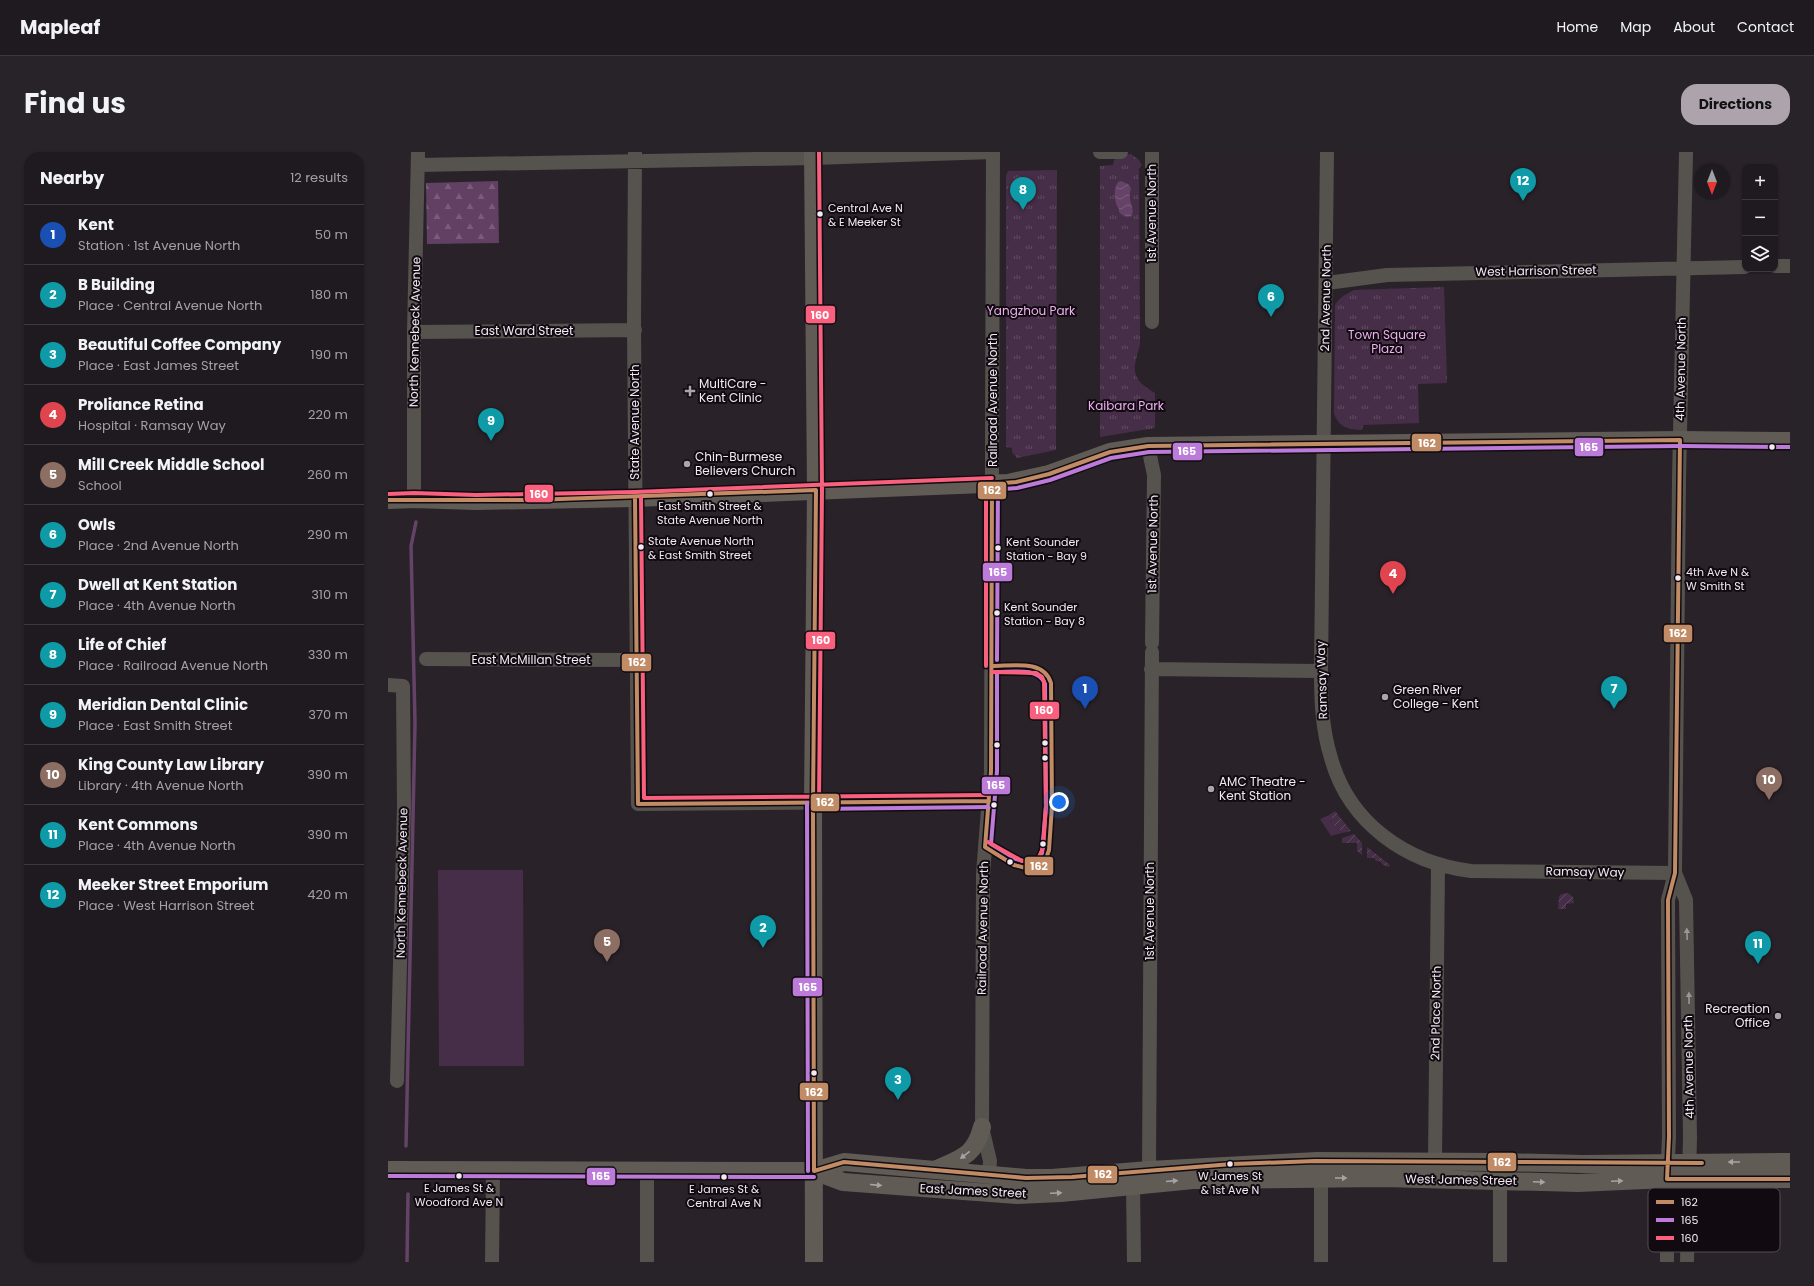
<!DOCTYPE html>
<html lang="en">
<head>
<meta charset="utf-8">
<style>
  body { margin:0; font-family:Poppins,sans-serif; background:#272328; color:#f1f3f6 }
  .controls { position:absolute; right:12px; top:12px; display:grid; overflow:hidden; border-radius:8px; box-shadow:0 1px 3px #0004 }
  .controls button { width:36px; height:36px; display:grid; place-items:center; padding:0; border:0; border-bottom:1px solid #3c383d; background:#1f1a1f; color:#f1f3f6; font:20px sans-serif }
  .compass { position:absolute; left:1306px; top:12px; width:36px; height:36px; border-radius:50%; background:#1f1a1f; box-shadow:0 1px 3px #0004; rotate:180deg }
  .you { position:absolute; left:671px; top:650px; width:14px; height:14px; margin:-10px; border:3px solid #fff; border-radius:50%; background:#1a73e8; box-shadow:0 0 0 6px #1a73e833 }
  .badge { display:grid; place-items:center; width:26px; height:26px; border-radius:50%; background:#aca3ac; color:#fff; font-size:13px; font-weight:700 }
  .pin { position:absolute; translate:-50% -33px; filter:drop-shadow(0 1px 2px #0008) }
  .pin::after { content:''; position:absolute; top:21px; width:14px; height:12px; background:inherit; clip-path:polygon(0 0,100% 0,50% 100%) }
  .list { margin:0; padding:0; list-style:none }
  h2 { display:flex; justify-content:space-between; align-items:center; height:52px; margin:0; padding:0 16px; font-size:17px }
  h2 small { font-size:13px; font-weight:400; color:#a1a1a4 }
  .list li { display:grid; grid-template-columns:26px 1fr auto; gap:12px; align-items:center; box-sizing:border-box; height:60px; padding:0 16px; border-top:1px solid #3c383d }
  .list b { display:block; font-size:15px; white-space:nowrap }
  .list p { margin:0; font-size:13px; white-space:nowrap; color:#a1a1a4 }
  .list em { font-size:13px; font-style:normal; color:#a1a1a4 }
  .icon { flex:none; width:22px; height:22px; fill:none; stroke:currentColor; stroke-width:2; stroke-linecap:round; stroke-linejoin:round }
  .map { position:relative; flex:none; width:1402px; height:1110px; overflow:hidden; border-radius:16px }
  header { display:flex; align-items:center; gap:24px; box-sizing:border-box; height:56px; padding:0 20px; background:#1f1a1f; border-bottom:1px solid #3c383d }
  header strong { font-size:19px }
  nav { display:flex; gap:22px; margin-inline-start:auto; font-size:14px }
  .intro { display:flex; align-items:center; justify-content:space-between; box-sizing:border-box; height:96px; padding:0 24px }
  h1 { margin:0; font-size:28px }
  .button { padding:10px 18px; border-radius:16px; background:#aca3ac; color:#111; font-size:14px; font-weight:700 }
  main { display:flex; gap:24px; padding:0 24px }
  aside { flex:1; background:#1f1a1f; border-radius:16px; box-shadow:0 1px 3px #0004 }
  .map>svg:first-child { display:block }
</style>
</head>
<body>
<header>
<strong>Mapleaf</strong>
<nav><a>Home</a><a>Map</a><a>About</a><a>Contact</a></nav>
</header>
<div class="intro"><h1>Find us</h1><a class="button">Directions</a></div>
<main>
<aside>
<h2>Nearby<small>12 results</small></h2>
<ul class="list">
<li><span class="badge" style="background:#1a4fb4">1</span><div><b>Kent</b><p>Station · 1st Avenue North</p></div><em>50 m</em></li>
<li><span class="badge" style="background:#0f9aa8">2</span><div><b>B Building</b><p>Place · Central Avenue North</p></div><em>180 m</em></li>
<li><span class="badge" style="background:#0f9aa8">3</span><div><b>Beautiful Coffee Company</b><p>Place · East James Street</p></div><em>190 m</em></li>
<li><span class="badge" style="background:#e0444e">4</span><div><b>Proliance Retina</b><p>Hospital · Ramsay Way</p></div><em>220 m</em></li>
<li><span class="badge" style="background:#8d6e63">5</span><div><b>Mill Creek Middle School</b><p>School</p></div><em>260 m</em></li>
<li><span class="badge" style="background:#0f9aa8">6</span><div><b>Owls</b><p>Place · 2nd Avenue North</p></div><em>290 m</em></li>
<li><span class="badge" style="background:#0f9aa8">7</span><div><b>Dwell at Kent Station</b><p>Place · 4th Avenue North</p></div><em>310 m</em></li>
<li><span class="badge" style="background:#0f9aa8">8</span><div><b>Life of Chief</b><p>Place · Railroad Avenue North</p></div><em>330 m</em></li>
<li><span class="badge" style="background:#0f9aa8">9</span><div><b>Meridian Dental Clinic</b><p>Place · East Smith Street</p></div><em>370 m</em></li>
<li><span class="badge" style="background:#8d6e63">10</span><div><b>King County Law Library</b><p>Library · 4th Avenue North</p></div><em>390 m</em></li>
<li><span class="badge" style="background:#0f9aa8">11</span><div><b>Kent Commons</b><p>Place · 4th Avenue North</p></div><em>390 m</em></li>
<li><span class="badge" style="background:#0f9aa8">12</span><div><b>Meeker Street Emporium</b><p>Place · West Harrison Street</p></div><em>420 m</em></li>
</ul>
</aside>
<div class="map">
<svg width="1402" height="1110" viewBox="0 0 1402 1110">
  <defs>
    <pattern id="forest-firs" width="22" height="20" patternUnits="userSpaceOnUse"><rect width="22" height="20" fill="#614063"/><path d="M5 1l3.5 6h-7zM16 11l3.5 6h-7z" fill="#785c7a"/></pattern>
    <pattern id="park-tufts" width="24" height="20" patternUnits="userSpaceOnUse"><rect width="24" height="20" fill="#472e48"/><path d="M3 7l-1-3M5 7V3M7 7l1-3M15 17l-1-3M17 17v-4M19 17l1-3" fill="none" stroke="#624c63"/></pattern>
    <pattern id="garden-furrows" width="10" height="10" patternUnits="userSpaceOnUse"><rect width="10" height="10" fill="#472e48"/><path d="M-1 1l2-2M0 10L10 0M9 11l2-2" fill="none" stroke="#624c63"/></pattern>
    <pattern id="water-waves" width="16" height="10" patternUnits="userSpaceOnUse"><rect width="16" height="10" fill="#654368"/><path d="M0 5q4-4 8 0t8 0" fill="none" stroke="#7c5e7e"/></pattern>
  </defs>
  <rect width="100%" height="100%" fill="#292229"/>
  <path fill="#472e48" d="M 941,663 L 944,667 L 943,670 L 949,674 L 954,681 L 943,684 L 932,667 Z
    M 50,718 L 135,718 L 136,914 L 51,914 Z"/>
  <path fill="url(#forest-firs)" d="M 110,29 L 111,91 L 39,92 L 38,31 Z"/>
  <path fill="url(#park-tufts)" d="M 743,2 L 751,8 L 754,13 L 751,17 L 752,192 C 751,198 749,202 748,208 C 743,225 753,233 767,241 L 767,276 L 712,285 L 712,14 L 725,13 L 726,8 L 736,3 Z
    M 669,18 L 668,298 L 629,306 L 624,300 L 624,296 L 618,295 L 618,24 L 620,19 Z
    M 1056,135 L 1059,231 L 1030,232 L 1031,271 L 975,273 L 974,278 C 961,278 950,275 946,261 L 947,153 C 952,145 958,142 966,138 Z"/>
  <path fill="url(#garden-furrows)" d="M 947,659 L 963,679 L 954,681 L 949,674 L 943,673 L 944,667 L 941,663 Z
    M 966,682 L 974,691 L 974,703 L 969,699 L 969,691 L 954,691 L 954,686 Z
    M 979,695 L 1002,713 L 1001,715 L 995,713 L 992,709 L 988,709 L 986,706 L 979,706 Z
    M 1180,741 L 1185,745 L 1186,751 L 1178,752 L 1178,757 L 1170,757 L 1171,744 L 1174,742 Z"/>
  <path fill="url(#water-waves)" d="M 733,29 L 740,32 L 743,36 C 739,50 747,54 744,64 C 738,66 735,64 731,60 L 731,57 C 726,51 725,37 730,30 Z"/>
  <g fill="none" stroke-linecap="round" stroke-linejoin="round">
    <path stroke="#654368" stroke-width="3.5" d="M 18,994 L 27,571 L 23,394 L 28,370
      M 19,1110 L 20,1042"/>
    <path stroke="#56534e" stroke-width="14" d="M 247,0 L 246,173 L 250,652 L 601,649
      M 712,0 L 733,0
      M 764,0 L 764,170
      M 939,0 L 933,519 C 933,549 934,577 943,606 C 961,671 1018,711 1083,719 L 1287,721
      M 30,13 L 425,6 L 605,0
      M 1387,114 L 1402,114
      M 939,131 L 999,123 L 1357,115
      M 26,180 L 247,178
      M 760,294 L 766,323 L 764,491
      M 26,347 L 26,180 L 30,0
      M 38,507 L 248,508
      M 763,517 L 933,519
      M 0,533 L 15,534 L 16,655 L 9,929
      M 1287,721 L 1298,748 L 1302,985 L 1299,1110
      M 1047,1009 L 1050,713
      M 761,1018 L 764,500
      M 601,1022 L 602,1009 L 594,975 L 595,722 L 603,619 L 605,0
      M 1112,1029 L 1112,1110
      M 745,1033 L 746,1110
      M 104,1110 L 105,1020
      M 259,1110 L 259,1019
      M 933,1110 L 933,1026
      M 1279,1110 L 1279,1027 L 1281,985 L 1280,748 L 1287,721 L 1291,328 L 1298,0"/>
    <path stroke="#605c55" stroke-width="18" d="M 425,0 L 428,338 L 425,651 L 426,1110
      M 0,348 L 26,347 L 88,349 L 247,346 L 620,331 L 661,322 L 722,300 L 760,294 L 1292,288 L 1402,289
      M 549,1017 C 574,1006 587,1003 594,975
      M 0,1018 L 426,1019 L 456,1010 L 638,1026 L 664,1026 L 761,1018 L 929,1009 L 1111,1010 L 1195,1012 L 1402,1010
      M 426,1019 L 455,1030 L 629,1043 L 673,1041 L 805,1028 L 995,1026 L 1190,1031 L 1279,1027 L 1402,1027"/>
    <defs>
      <path id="bus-1" d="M 247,346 L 250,652 L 601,649
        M 0,348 L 144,348 L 428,338 L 425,651 L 426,1019 L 456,1010 L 638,1026 L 684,1025 L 844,1012 L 927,1009 L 1314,1011
        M 604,514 C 624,514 656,507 663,531 L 664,654 L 661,698 L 659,704 L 653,713 L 647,716 L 638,716 L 626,713 L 597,695 L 603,619 L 604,332 L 628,330 L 661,322 L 722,300 L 760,294 L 1292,288 L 1287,721 L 1280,748 L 1281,985 L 1279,1027 L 1402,1027"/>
      <path id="bus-2" d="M 604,338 L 629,336 L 662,328 L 723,306 L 761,300 L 1292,294 L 1402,295
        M 609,508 L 610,332
        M 609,520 C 624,520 651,515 657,532 L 658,654 L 654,701 L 649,708 L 639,710 L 628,707 L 603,692 L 609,619 Z
        M 419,651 L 420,1019
        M 425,657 L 601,655
        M 0,1024 L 426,1025"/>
      <path id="bus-3" d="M 598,332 L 598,514
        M 0,342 L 26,341 L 88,343 L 247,340 L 604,326
        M 253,346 L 256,646 L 601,643
        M 431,651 L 434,338 L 431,0
        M 600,690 L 634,709 L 646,709 L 651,705 L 655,696 L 658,654 L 656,530 L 654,525 L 648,521 L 604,520"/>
    </defs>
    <use href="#bus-1" stroke="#110b11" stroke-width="7"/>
    <use href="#bus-2" stroke="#110b11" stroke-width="7"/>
    <use href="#bus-3" stroke="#110b11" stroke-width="7"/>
    <use href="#bus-1" stroke="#c18c65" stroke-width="4"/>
    <use href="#bus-2" stroke="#bd7bd9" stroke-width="4"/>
    <use href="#bus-3" stroke="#f8607d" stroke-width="4"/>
  </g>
  <defs><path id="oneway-solid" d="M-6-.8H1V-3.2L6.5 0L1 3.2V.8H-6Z"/></defs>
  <g fill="#9c9698">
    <use href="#oneway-solid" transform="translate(1299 782) rotate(-92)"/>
    <use href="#oneway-solid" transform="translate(1301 846) rotate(-91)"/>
  </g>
  <g fill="#a9a2a4">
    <use href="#oneway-solid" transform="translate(577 1003) rotate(143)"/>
    <use href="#oneway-solid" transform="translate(1346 1010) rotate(-180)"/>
    <use href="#oneway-solid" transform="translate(953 1026)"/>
    <use href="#oneway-solid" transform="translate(784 1029) rotate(-5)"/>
    <use href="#oneway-solid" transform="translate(1229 1029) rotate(-2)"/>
    <use href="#oneway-solid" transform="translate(1151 1030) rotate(2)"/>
    <use href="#oneway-solid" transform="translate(488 1033) rotate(5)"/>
    <use href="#oneway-solid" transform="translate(668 1041) rotate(-3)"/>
  </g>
  <g fill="#f2e9f2" stroke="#110b11" stroke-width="1.5">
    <circle cx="432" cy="62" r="3.5"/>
    <circle cx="1384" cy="295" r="3.5"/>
    <circle cx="322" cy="342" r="3.5"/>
    <circle cx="253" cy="395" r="3.5"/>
    <circle cx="610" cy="396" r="3.5"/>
    <circle cx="1290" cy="426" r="3.5"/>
    <circle cx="609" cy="461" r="3.5"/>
    <circle cx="657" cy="591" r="3.5"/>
    <circle cx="609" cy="593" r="3.5"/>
    <circle cx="657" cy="606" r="3.5"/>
    <circle cx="606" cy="653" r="3.5"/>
    <circle cx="655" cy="692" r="3.5"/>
    <circle cx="622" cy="710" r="3.5"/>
    <circle cx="426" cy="921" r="3.5"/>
    <circle cx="842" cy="1012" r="3.5"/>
    <circle cx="71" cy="1024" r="3.5"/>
    <circle cx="336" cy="1025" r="3.5"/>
  </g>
  <g fill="#aca3ac" stroke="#110b11" stroke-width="1.5">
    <path d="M300 233h4v4h4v4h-4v4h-4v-4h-4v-4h4z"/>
    <circle cx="299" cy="312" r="4"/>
    <circle cx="997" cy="545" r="4"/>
    <circle cx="823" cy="637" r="4"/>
    <circle cx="1390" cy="864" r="4"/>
  </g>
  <g text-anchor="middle" stroke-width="4" stroke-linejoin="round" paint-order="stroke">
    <g font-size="11" fill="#f2e9f2" stroke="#110b11" text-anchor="start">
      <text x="440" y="60">Central Ave N<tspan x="440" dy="14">&amp; E Meeker St</tspan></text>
      <text x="322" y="358" text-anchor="middle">East Smith Street &amp;<tspan x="322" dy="14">State Avenue North</tspan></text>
      <text x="260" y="393">State Avenue North<tspan x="260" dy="14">&amp; East Smith Street</tspan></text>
      <text x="618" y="394">Kent Sounder<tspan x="618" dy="14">Station - Bay 9</tspan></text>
      <text x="1298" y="424">4th Ave N &amp;<tspan x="1298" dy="14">W Smith St</tspan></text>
      <text x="616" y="459">Kent Sounder<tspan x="616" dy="14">Station - Bay 8</tspan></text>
      <text x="842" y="1028" text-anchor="middle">W James St<tspan x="842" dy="14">&amp; 1st Ave N</tspan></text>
      <text x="71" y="1040" text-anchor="middle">E James St &amp;<tspan x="71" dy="14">Woodford Ave N</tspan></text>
      <text x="336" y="1041" text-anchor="middle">E James St &amp;<tspan x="336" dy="14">Central Ave N</tspan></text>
    </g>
    <g font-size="12" fill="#f2e9f2" stroke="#110b11">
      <text transform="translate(764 61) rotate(-90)" y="4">1st Avenue North</text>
      <text transform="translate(1148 119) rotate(-1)" y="4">West Harrison Street</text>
      <text transform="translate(938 146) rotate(-89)" y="4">2nd Avenue North</text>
      <text x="136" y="183">East Ward Street</text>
      <text transform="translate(27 180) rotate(-89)" y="4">North Kennebeck Avenue</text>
      <text transform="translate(1293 217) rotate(-89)" y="4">4th Avenue North</text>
      <text transform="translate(605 248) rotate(-90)" y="4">Railroad Avenue North</text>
      <text transform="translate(247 270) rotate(-90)" y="4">State Avenue North</text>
      <text transform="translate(765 392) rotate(-89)" y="4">1st Avenue North</text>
      <text x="143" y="512">East McMillan Street</text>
      <text transform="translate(934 528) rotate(-92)" y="4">Ramsay Way</text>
      <text transform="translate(1197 720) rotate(1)" y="4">Ramsay Way</text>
      <text transform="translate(14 731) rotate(-89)" y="4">North Kennebeck Avenue</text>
      <text transform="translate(762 759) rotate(-90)" y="4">1st Avenue North</text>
      <text transform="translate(595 776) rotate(-89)" y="4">Railroad Avenue North</text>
      <text transform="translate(1048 861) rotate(-89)" y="4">2nd Place North</text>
      <text transform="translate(1301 915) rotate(-91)" y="4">4th Avenue North</text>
      <text transform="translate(1073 1028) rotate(1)" y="4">West James Street</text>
      <text transform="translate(585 1039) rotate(3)" y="4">East James Street</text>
    </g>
    <g font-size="12" fill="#edb0f0" stroke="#110b11">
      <text x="643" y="163">Yangzhou Park</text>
      <text x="999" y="187">Town Square<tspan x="999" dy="14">Plaza</tspan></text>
      <text x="738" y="258">Kaibara Park</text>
    </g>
    <g font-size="12" fill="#f2e9f2" stroke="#110b11" text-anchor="start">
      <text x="311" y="236">MultiCare -<tspan x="311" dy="14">Kent Clinic</tspan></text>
      <text x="307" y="309">Chin-Burmese<tspan x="307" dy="14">Believers Church</tspan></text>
      <text x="1005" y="542">Green River<tspan x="1005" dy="14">College - Kent</tspan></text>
      <text x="831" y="634">AMC Theatre -<tspan x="831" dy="14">Kent Station</tspan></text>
      <text x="1382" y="861" text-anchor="end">Recreation<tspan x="1382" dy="14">Office</tspan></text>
    </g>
  </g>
  <rect x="1260" y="1036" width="132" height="64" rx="6" fill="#110b11" stroke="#544e54" stroke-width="1"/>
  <rect x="1268" y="1048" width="18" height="4" fill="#c18c65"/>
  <rect x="1268" y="1066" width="18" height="4" fill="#bd7bd9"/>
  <rect x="1268" y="1084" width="18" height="4" fill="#f8607d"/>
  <g font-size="11" fill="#f2e9f2">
    <text x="1293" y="1054">162</text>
    <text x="1293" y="1072">165</text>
    <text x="1293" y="1090">160</text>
  </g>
  <g stroke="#110b11" stroke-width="1.5">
    <rect x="417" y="153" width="31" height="19" rx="4" fill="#f8607d"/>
    <rect x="1023" y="281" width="31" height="19" rx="4" fill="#c18c65"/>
    <rect x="1186" y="285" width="30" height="20" rx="4" fill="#bd7bd9"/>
    <rect x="784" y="290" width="31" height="19" rx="4" fill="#bd7bd9"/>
    <rect x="589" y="329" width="30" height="19" rx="4" fill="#c18c65"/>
    <rect x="136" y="332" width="30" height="19" rx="4" fill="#f8607d"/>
    <rect x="594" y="410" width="31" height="20" rx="4" fill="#bd7bd9"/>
    <rect x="1275" y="472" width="30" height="19" rx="4" fill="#c18c65"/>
    <rect x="417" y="479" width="31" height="19" rx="4" fill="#f8607d"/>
    <rect x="233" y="501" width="31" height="19" rx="4" fill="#c18c65"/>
    <rect x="641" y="549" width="31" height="19" rx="4" fill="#f8607d"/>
    <rect x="593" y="624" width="30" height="19" rx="4" fill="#bd7bd9"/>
    <rect x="422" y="641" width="30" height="19" rx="4" fill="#c18c65"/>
    <rect x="636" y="704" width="30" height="20" rx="4" fill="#c18c65"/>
    <rect x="404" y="825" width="31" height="20" rx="4" fill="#bd7bd9"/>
    <rect x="411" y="930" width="30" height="19" rx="4" fill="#c18c65"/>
    <rect x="1099" y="1000" width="30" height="20" rx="4" fill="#c18c65"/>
    <rect x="699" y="1013" width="31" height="19" rx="4" fill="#c18c65"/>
    <rect x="198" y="1015" width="30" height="19" rx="4" fill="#bd7bd9"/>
  </g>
  <g font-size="11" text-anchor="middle" font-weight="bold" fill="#fff">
    <text x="432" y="167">160</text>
    <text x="1039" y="295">162</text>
    <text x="1201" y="299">165</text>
    <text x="799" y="303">165</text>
    <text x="604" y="342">162</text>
    <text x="151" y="346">160</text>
    <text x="610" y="424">165</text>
    <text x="1290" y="485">162</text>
    <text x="433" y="492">160</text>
    <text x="249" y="514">162</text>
    <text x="656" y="562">160</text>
    <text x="608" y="637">165</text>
    <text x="437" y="654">162</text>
    <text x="651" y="718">162</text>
    <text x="420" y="839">165</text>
    <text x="426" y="944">162</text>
    <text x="1114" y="1014">162</text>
    <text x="715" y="1026">162</text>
    <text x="213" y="1028">165</text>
  </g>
</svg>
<div class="controls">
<button>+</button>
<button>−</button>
<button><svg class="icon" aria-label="layers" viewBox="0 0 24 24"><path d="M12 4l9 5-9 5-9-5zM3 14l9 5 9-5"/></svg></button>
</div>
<svg class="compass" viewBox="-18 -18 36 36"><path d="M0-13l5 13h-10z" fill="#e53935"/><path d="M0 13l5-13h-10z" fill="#a1a1a4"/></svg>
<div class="you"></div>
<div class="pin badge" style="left:697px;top:557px;background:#1a4fb4">1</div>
<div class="pin badge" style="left:375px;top:796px;background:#0f9aa8">2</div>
<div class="pin badge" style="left:510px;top:948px;background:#0f9aa8">3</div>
<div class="pin badge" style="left:1005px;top:442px;background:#e0444e">4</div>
<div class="pin badge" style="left:219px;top:810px;background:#8d6e63">5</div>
<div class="pin badge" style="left:883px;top:165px;background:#0f9aa8">6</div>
<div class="pin badge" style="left:1226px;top:557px;background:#0f9aa8">7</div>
<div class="pin badge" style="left:635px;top:58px;background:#0f9aa8">8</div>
<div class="pin badge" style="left:103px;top:289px;background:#0f9aa8">9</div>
<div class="pin badge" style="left:1381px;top:648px;background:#8d6e63">10</div>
<div class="pin badge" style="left:1370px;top:812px;background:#0f9aa8">11</div>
<div class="pin badge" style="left:1135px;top:49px;background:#0f9aa8">12</div>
</div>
</main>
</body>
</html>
